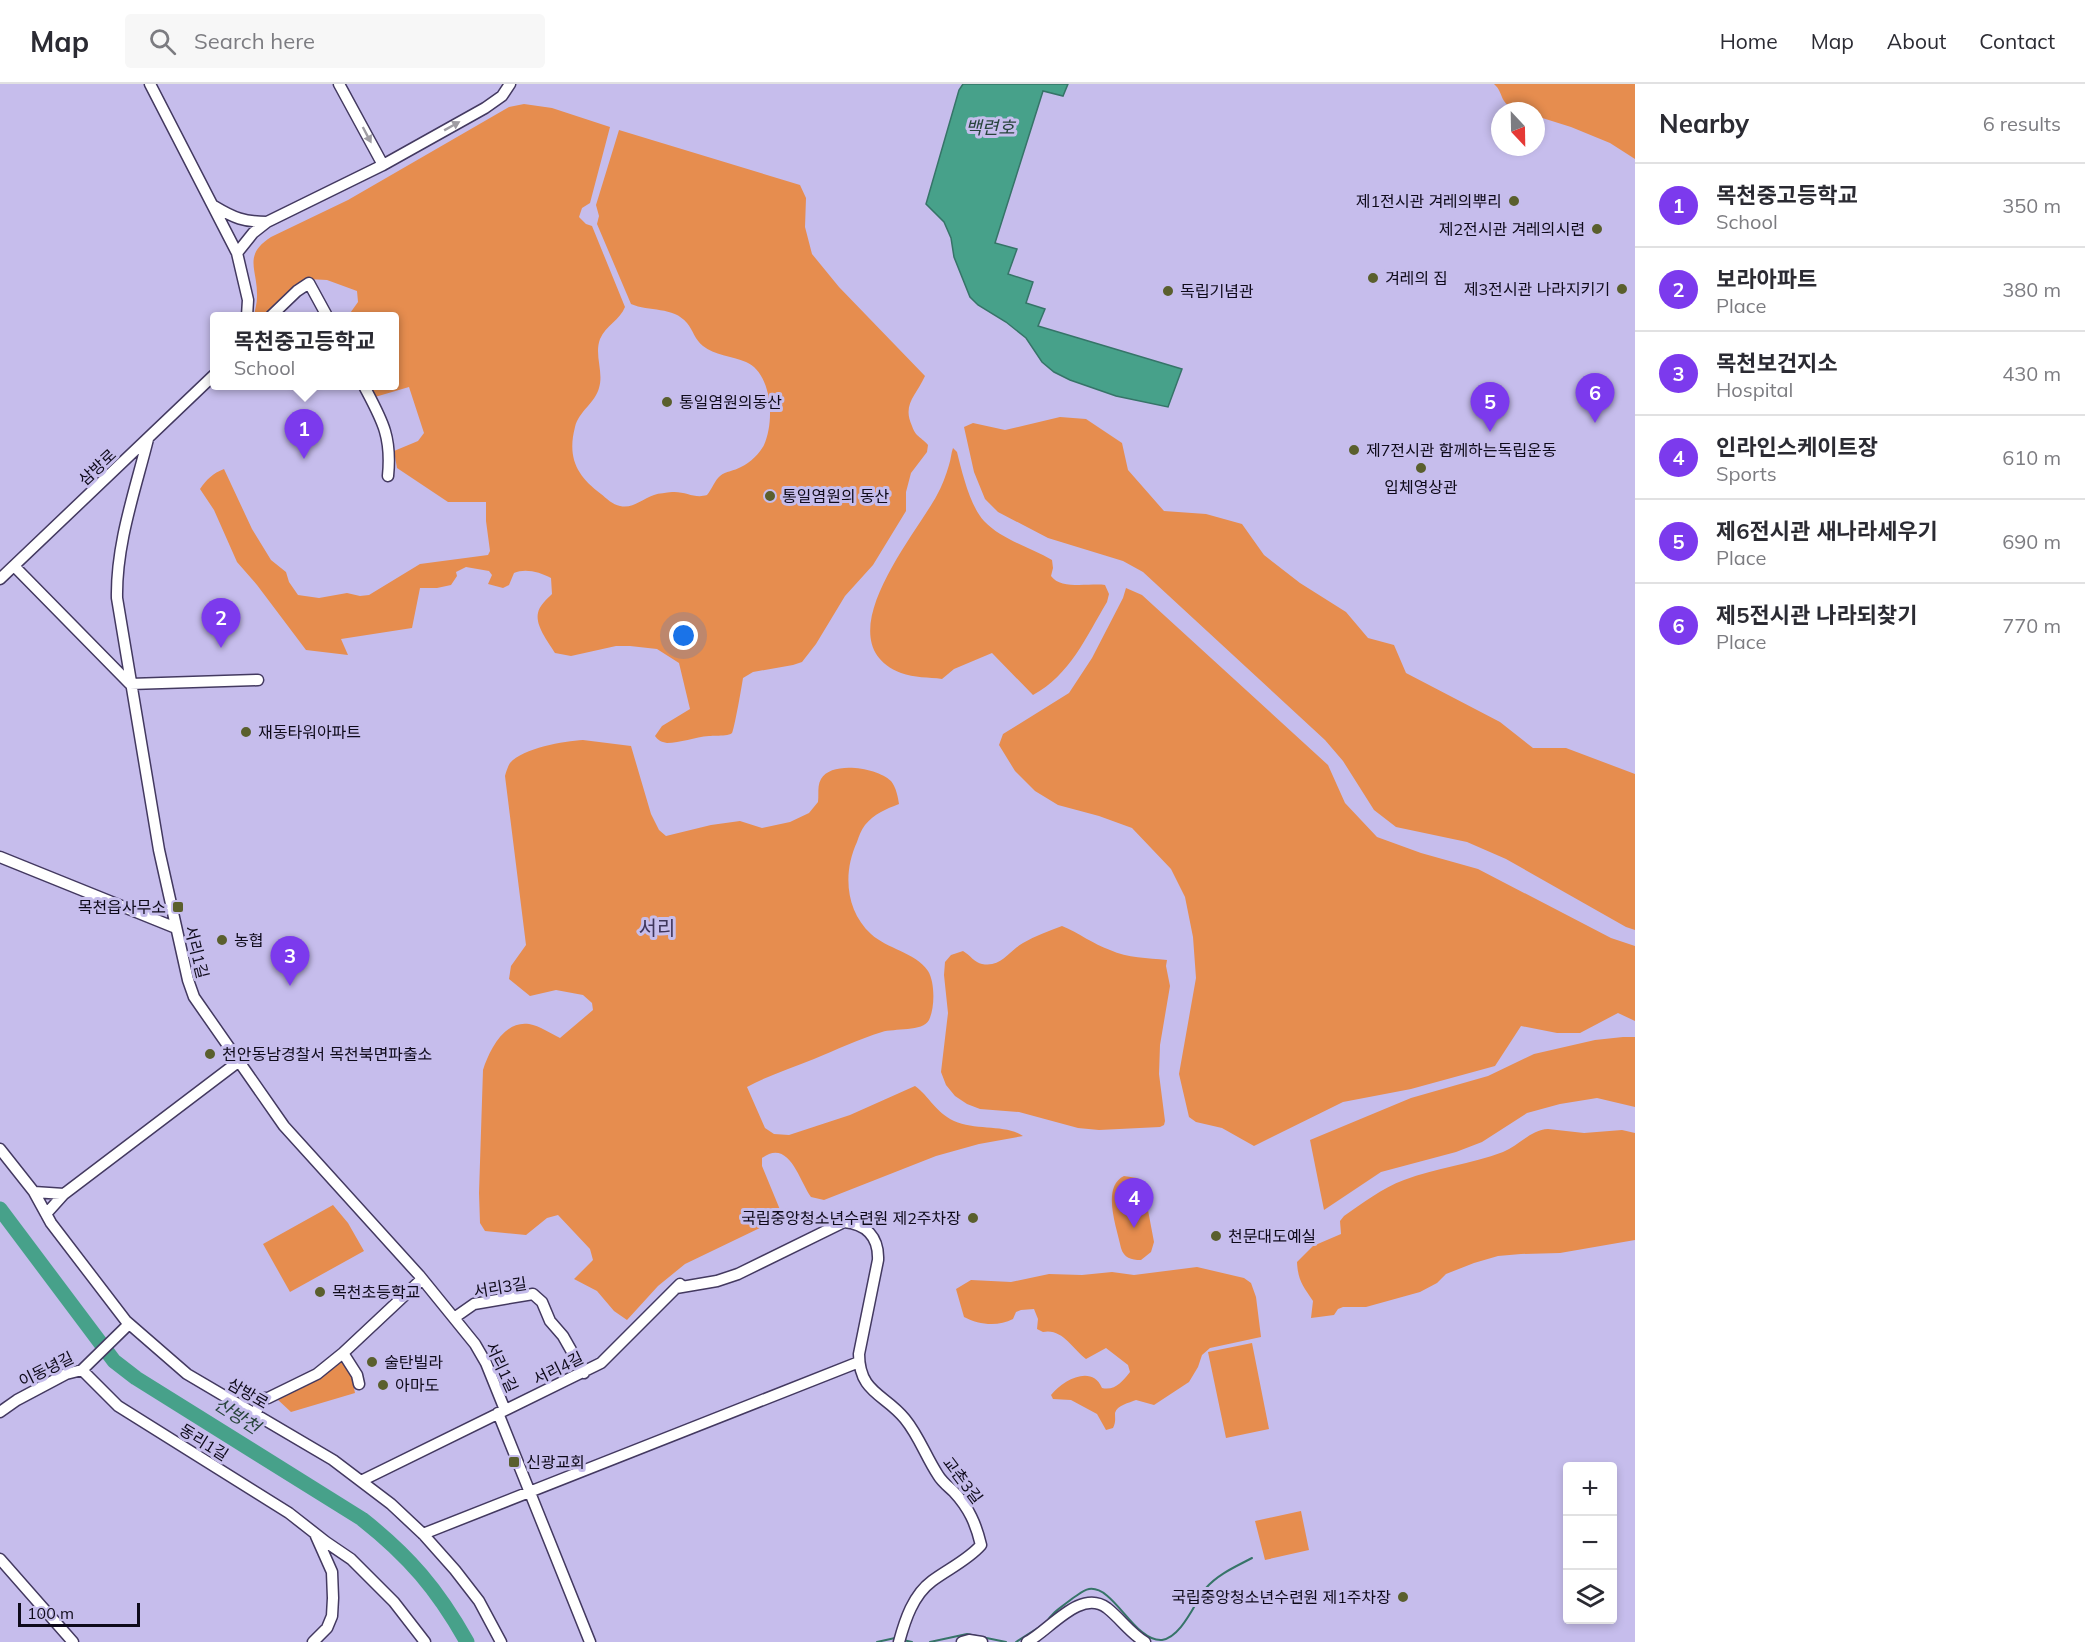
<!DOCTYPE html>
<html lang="en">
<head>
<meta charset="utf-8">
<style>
  body { margin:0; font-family:Mulish,"Noto Sans KR",sans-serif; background:#f7f7f7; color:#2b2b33 }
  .controls { position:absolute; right:18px; bottom:18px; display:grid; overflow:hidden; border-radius:6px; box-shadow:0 3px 9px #0003 }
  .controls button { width:54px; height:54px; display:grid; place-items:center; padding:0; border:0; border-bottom:2px solid #e1e1e2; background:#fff; color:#2b2b33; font:30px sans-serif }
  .compass { position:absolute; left:1491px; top:18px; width:54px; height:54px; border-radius:50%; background:#fff; box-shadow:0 3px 9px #0003; rotate:158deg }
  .scale { position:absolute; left:18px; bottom:15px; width:122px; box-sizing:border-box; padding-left:6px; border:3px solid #0e0a1a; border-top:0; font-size:16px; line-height:21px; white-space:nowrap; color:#0e0a1a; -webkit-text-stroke:4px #c6bdec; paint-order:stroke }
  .you { position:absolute; left:684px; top:552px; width:21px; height:21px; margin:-15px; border:4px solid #fff; border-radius:50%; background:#1a73e8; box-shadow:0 0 0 9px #1a73e833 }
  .badge { display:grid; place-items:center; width:39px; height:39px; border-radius:50%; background:#7c3aed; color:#fff; font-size:20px; font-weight:700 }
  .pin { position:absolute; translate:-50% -50px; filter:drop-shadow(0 2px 3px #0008) }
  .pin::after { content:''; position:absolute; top:32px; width:21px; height:18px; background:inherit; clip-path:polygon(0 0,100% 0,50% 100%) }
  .popup { position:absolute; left:210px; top:228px; width:189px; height:78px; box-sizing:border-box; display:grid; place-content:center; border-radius:6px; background:#fff; filter:drop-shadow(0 2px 4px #0005); font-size:20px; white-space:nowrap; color:#7c7c81 }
  .popup b { font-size:22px; color:#2b2b33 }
  .popup::after { content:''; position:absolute; left:50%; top:100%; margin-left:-12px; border:12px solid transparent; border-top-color:#fff }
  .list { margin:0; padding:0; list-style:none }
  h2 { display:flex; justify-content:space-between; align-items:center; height:78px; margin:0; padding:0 24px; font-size:26px }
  h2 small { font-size:20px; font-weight:400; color:#7c7c81 }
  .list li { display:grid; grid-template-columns:39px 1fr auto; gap:18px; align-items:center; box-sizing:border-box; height:84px; padding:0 24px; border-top:2px solid #e1e1e2 }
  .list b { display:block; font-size:22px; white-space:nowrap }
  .list p { margin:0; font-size:20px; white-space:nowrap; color:#7c7c81 }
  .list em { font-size:20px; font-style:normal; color:#7c7c81 }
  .icon { flex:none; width:33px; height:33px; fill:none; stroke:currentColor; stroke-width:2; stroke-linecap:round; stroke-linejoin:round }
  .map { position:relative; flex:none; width:1635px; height:1558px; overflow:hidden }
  header { display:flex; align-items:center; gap:36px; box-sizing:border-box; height:84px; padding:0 30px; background:#fff; border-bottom:2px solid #e1e1e2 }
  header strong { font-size:28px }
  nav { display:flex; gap:33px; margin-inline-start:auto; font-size:21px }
  .search { width:420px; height:54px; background:#f7f7f7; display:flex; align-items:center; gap:15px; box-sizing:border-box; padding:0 21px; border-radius:6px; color:#7c7c81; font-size:22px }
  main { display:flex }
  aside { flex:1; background:#fff }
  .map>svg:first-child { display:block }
</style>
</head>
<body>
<header>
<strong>Map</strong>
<div class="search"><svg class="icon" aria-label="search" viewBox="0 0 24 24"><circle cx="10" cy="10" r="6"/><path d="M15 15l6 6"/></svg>Search here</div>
<nav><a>Home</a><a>Map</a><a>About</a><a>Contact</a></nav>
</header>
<main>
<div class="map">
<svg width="1635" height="1558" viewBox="0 0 1635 1558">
  <rect width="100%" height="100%" fill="#c6bdec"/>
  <path fill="#e68d4f" d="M 1494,0 L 1635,0 L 1635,75 L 1610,59 L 1571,43 L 1536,32 L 1536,27 C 1525,27 1511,27 1504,17 C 1500,10 1500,5 1494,0 Z
    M 524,20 L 552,24 L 610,43 L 590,119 L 582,124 L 579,133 L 586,140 L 592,142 L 625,223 C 620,236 606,241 600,255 C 594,271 604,288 599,304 C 595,319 579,327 575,343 C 567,374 577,392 601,410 C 606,414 613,421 620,422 C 633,425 642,415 654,411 C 659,409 666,409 672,408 C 686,407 694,415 707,411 C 712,405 715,396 720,392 C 726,387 734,387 741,383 C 750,379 760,369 764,361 C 775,337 772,289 746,278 C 732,272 714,271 703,262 C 695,256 693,246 687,239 C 673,222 649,228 631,220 L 597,140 L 599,132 L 596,121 L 619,46 L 800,101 L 806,114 L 805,143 L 812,170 L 839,203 L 925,292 C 916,312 902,320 912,342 C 913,345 915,349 917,351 C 921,355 924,356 928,361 L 927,368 L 911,389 L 906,408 L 906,427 L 873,481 L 845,512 L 816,560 L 802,578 L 793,581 L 753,588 L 743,594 C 742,601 734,647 732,649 C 727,653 715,651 709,652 C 695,653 680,659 667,659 C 661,658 658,656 655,652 L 662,642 L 690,625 L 679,579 L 657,565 L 630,562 L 616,562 L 571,572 L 555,569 C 549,559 535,542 538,529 C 539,522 547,515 552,510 L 551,494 C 540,488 525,484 514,489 L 509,501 L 503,504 L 488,500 L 492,491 L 489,487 L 466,483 L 456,488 L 457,492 L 451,501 L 437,504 L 420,504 L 412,544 L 341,555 L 348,571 L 306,566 L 257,501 L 237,478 L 214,426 L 200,405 C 206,396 213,389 224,385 L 252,445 L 271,476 L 286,488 L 289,498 L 298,511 L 319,514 L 347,509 L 360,512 L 369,511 L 420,480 L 488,471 L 490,467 L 486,437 L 486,418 L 448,418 L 397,384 L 394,367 L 418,357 L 424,349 L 409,303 L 375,313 L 369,302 L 394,302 L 394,232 L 348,232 L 358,218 L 357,207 L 327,196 L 308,195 L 266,232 L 254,232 C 255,226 257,219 257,213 C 258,185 242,172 271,153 L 348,116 L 509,23 Z
    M 1060,333 L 1086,335 L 1122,359 L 1128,386 L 1164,427 L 1206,430 L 1242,440 L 1264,471 L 1300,499 L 1346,528 L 1368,554 L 1394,561 L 1406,589 L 1500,638 L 1533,664 L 1566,664 L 1635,690 L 1635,846 L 1626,843 L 1506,775 L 1467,758 L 1396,743 L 1374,726 L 1343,677 L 1325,656 L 1143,488 L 1123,477 L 1048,454 L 998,428 L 985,415 L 974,388 L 964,343 L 973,339 L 1005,346 Z
    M 953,364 L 957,368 C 962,388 970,422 984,437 C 1002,456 1030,463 1052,476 L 1053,484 L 1051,492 C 1061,506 1090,499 1105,501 L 1109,510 L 1107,518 C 1086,553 1070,591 1033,611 L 992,569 L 954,585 L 942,595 C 929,593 914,594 901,589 C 823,558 915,452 937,411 C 942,402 946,391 949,381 C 951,375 951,369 953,364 Z
    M 1126,504 L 1142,511 L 1328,681 L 1345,719 L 1377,753 L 1421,769 L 1478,785 L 1611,854 L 1635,862 L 1635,937 L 1618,929 L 1580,949 L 1557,949 L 1521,942 L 1495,982 L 1411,1005 L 1343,1018 L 1254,1062 L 1222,1044 L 1196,1038 L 1189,1033 L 1179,990 L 1196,894 L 1193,853 L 1185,813 L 1171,785 L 1132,744 L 1099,732 L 1058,721 L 1035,707 L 1015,687 L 999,661 L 1003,650 L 1069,609 L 1092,574 L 1123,514 Z
    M 583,656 L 631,662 L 651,730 L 659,746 L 666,752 L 711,741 L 740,737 L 762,744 L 790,738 L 809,729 L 818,718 C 819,710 817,702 821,695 C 832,676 878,684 891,697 C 896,703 898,713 899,720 C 886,725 874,730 865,741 C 861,746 859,752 857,758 C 843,788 845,826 871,850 C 887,865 915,868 928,887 C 935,898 935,924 929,936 C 923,948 894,944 882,948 C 859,955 836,966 814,975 C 792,984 767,992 747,1003 L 765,1044 L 774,1050 L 789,1051 L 850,1031 L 915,1002 C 930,1013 935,1028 954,1037 C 976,1047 1006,1040 1023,1052 L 979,1060 L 936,1072 L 824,1116 L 811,1113 C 799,1096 789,1054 762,1074 L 762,1082 L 783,1133 L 685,1180 L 658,1202 L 627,1236 L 614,1227 L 597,1207 L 574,1195 L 593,1176 L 590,1165 L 558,1131 L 547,1134 L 526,1151 L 485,1147 L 480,1139 L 479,1109 L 483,986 C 489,967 504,936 529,940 C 540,942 550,949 560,954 L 593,926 L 592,919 L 583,911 L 556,906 L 530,912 L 509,895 L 511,882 L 526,861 L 505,692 C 506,688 508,682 510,679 C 523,664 564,657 583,656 Z
    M 1062,842 C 1079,849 1093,860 1110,866 C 1128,874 1147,874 1167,876 L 1166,882 L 1170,902 L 1160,961 L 1159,990 L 1165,1037 L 1164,1041 L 1160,1043 L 1099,1046 L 1078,1044 L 1019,1028 L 980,1025 L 967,1020 L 955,1012 L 946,1001 L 941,988 L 948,929 L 944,891 L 945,878 L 951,871 L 963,867 C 970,871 975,879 982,880 C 1001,884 1009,867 1023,859 C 1035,852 1049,847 1062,842 Z
    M 1623,953 L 1635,953 L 1635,1023 L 1597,1014 L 1560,1020 L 1527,1029 L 1482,1058 L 1456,1068 L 1381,1088 L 1324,1126 L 1310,1056 L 1411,1014 L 1488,992 L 1534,970 L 1595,956 Z
    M 1548,1045 L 1584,1049 L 1622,1046 L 1635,1049 L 1635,1156 L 1560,1169 L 1521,1170 L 1498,1172 L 1474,1179 L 1446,1190 L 1437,1199 L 1420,1208 L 1366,1223 L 1343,1223 L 1338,1225 L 1334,1231 L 1311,1234 L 1313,1217 C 1303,1202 1298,1197 1297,1178 L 1313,1162 L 1341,1150 L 1340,1137 L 1344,1132 C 1363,1119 1382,1104 1404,1096 C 1436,1084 1471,1080 1503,1068 C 1519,1061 1531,1046 1548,1045 Z
    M 1124,1092 L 1137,1094 L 1144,1105 L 1154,1158 L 1151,1168 L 1141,1176 C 1131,1176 1124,1174 1121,1164 C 1117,1144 1101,1103 1124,1092 Z
    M 333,1121 L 348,1139 L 364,1167 L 290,1208 L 263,1160 Z
    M 1197,1183 L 1244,1194 L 1251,1199 L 1256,1213 L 1261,1253 L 1210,1264 L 1202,1271 L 1198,1283 L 1189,1298 L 1154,1321 L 1136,1316 C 1129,1319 1117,1321 1115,1329 C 1115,1335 1116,1338 1113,1344 L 1106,1346 L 1097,1330 L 1071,1316 L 1053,1315 L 1051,1311 C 1063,1296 1092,1280 1102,1304 C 1115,1307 1122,1298 1130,1288 L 1128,1281 L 1106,1264 L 1086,1275 C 1072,1264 1062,1244 1043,1248 L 1037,1245 L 1038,1235 L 1034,1225 L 1021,1226 L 1016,1228 L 1013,1235 C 998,1243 979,1241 964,1233 L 956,1205 L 971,1196 L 1011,1198 L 1049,1190 L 1082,1191 L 1112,1188 L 1134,1191 Z
    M 1252,1259 L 1269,1345 L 1226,1354 L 1208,1268 Z
    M 342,1275 L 352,1294 L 355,1309 L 291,1328 L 277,1315 Z
    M 1301,1427 L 1309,1466 L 1265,1476 L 1255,1437 Z"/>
  <path fill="#47a18a" stroke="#367468" stroke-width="1.5" d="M 963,0 L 1068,0 L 1063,12 L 1043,7 L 995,159 L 1017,165 L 1008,190 L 1033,198 L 1026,219 L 1045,225 L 1038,242 L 1182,285 L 1168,323 L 1116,312 L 1070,296 L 1054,288 L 1042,278 L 1026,254 L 1006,238 L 978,221 L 970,213 L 954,173 L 951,154 L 944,138 L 926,120 L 959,6 Z"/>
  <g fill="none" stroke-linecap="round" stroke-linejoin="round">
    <path stroke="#367468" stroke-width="2" d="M 1046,1539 C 1052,1528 1063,1522 1073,1514 C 1078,1511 1083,1506 1089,1505 C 1114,1501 1134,1558 1162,1556 C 1182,1553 1195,1518 1206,1504 C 1218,1490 1237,1482 1252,1474
      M 903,1556 L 912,1558
      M 877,1558 L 895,1554
      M 930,1558 L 967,1550 L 1006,1558
      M 1016,1558 L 1041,1542"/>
    <path stroke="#47a18a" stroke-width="15" d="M 0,1125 L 114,1277 L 136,1294 L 362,1435 C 409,1472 438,1506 467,1558"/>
    <defs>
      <path id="minor" d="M 150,0 L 237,169 L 248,216 L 247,232
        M 383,81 L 485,24 L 502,12 L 510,0
        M 214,122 C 234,134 244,138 267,138 L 383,81 L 339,0
        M 237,169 L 253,149 L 267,138
        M 271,232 L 297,207 L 309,199 L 327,232
        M 364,302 C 382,336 392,352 388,392
        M 148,355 C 135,407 116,460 117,514 L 159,766 L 188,896 L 194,913 L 284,1042 L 419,1191 L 475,1260 L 486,1279 L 505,1326
        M 14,482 L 130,600 L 258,596
        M 0,495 L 214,291
        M 0,773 L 176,844
        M 0,1065 L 34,1108 L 51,1139 L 126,1237 L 187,1290 L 333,1376 L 391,1420 L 423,1450 L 455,1486 L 479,1517 L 501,1558
        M 34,1108 L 64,1110
        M 46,1130 L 64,1110 L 238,978
        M 676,1204 L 717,1197 L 738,1190 L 844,1138 C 866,1140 879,1153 878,1176 L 859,1270 C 859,1309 885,1310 905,1335 C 919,1352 926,1373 938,1391 C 942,1398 949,1403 954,1408 C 969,1424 976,1440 981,1461 C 968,1476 948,1485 932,1497 C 913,1511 905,1536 899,1558
        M 454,1234 L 474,1220 L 533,1210 L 542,1218 L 550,1237 L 563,1252 L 584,1289
        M 343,1269 L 357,1291 L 359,1300
        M 82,1286 L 118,1322 L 289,1429 L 326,1458 L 351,1475 L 394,1518 L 425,1558
        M 0,1328 L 17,1316 L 66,1290 L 82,1286 L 129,1240
        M 498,1329 L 590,1558
        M 255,1331 L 262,1314 L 268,1314 L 317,1290 L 343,1269 L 422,1195
        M 363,1396 L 601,1279 L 680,1200
        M 423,1450 L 859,1278
        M 0,1475 L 73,1558
        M 313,1558 L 327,1544 L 332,1532 L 333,1514 L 332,1488 L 316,1452
        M 962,1558 L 969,1556 L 982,1558
        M 1027,1558 C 1049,1547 1080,1504 1107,1524 C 1121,1535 1130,1549 1145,1558"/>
    </defs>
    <use href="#minor" stroke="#433960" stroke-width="13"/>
    <use href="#minor" stroke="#fff" stroke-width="10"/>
  </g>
  <defs><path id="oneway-solid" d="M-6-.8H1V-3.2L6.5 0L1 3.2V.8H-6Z" transform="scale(1.5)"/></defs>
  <g fill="#9f9da3">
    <use href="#oneway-solid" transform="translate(452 42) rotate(-29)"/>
    <use href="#oneway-solid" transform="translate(367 51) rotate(62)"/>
  </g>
  <g fill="#5a5f2d" stroke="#c6bdec" stroke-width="2">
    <circle cx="1514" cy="117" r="6"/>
    <circle cx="1597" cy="145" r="6"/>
    <circle cx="1373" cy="194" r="6"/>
    <circle cx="1622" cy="205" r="6"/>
    <circle cx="1168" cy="207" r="6"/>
    <circle cx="667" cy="318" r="6"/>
    <circle cx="1354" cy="366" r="6"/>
    <circle cx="1421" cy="384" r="6"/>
    <circle cx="770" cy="412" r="6"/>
    <circle cx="246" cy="648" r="6"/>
    <rect x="172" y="817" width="12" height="12" rx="3"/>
    <circle cx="222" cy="856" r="6"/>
    <circle cx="210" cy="970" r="6"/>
    <circle cx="973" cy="1134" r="6"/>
    <circle cx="1216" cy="1152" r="6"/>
    <circle cx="320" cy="1208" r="6"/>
    <circle cx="372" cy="1278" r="6"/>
    <circle cx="383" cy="1301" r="6"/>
    <rect x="508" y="1372" width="12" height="12" rx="3"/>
    <circle cx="1403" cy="1513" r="6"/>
  </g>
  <g text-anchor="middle" stroke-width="6" stroke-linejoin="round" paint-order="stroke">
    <g font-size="16" fill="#0e0a1a" stroke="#c6bdec" text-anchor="start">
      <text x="1502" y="123" text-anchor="end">제1전시관 겨레의뿌리</text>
      <text x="1585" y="151" text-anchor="end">제2전시관 겨레의시련</text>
      <text x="1385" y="200">겨레의 집</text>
      <text x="1610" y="211" text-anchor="end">제3전시관 나라지키기</text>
      <text x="1180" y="213">독립기념관</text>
      <text x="679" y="324">통일염원의동산</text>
      <text x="1366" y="372">제7전시관 함께하는독립운동</text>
      <text x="1421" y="409" text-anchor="middle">입체영상관</text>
      <text x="782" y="418">통일염원의 동산</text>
      <text x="258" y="654">재동타워아파트</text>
      <text x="166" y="829" text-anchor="end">목천읍사무소</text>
      <text x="234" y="862">농협</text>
      <text x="222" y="976">천안동남경찰서 목천북면파출소</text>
      <text x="961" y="1140" text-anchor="end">국립중앙청소년수련원 제2주차장</text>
      <text x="1228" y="1158">천문대도예실</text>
      <text x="332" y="1214">목천초등학교</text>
      <text x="384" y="1284">술탄빌라</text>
      <text x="395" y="1307">아마도</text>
      <text x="526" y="1384">신광교회</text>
      <text x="1391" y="1519" text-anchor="end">국립중앙청소년수련원 제1주차장</text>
    </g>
    <g font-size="16" fill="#0e0a1a" stroke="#c6bdec">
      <text transform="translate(97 383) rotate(-43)" y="6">삼방로</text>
      <text transform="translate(197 868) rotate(76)" y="6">서리1길</text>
      <text transform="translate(500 1203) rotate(-9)" y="6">서리3길</text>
      <text transform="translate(502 1283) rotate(65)" y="6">서리1길</text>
      <text transform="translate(558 1284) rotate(-26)" y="6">서리4길</text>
      <text transform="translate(46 1285) rotate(-26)" y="6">이동녕길</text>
      <text transform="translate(248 1309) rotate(30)" y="6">삼방로</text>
      <text transform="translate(204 1358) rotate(32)" y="6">동리1길</text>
      <text transform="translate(963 1396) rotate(53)" y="6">교촌3길</text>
    </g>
    <g font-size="18" font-style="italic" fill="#28443c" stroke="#c6bdec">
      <text x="990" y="50">백련호</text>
      <text transform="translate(237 1332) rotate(33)" y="6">산방천</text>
    </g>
    <g font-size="20" fill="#3f365c" stroke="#c6bdec">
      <text x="657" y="851">서리</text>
    </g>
  </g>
</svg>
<div class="controls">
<button>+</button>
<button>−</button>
<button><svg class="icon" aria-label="layers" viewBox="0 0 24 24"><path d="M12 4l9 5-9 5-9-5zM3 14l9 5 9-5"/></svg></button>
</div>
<svg class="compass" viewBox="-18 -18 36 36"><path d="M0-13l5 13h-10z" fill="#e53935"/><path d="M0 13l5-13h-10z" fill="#7c7c81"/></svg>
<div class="scale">100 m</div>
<div class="you"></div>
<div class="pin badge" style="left:304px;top:375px">1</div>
<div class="popup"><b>목천중고등학교</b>School</div>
<div class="pin badge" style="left:221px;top:564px">2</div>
<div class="pin badge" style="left:290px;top:902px">3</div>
<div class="pin badge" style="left:1134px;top:1144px">4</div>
<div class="pin badge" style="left:1490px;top:348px">5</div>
<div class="pin badge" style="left:1595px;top:339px">6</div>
</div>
<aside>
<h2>Nearby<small>6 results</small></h2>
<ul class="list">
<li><span class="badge">1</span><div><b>목천중고등학교</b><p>School</p></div><em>350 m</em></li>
<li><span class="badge">2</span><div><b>보라아파트</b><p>Place</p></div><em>380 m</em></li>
<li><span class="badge">3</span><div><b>목천보건지소</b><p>Hospital</p></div><em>430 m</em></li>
<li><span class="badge">4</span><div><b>인라인스케이트장</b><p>Sports</p></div><em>610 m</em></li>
<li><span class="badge">5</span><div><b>제6전시관 새나라세우기</b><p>Place</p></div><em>690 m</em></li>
<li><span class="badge">6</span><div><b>제5전시관 나라되찾기</b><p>Place</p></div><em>770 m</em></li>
</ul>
</aside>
</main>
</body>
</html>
